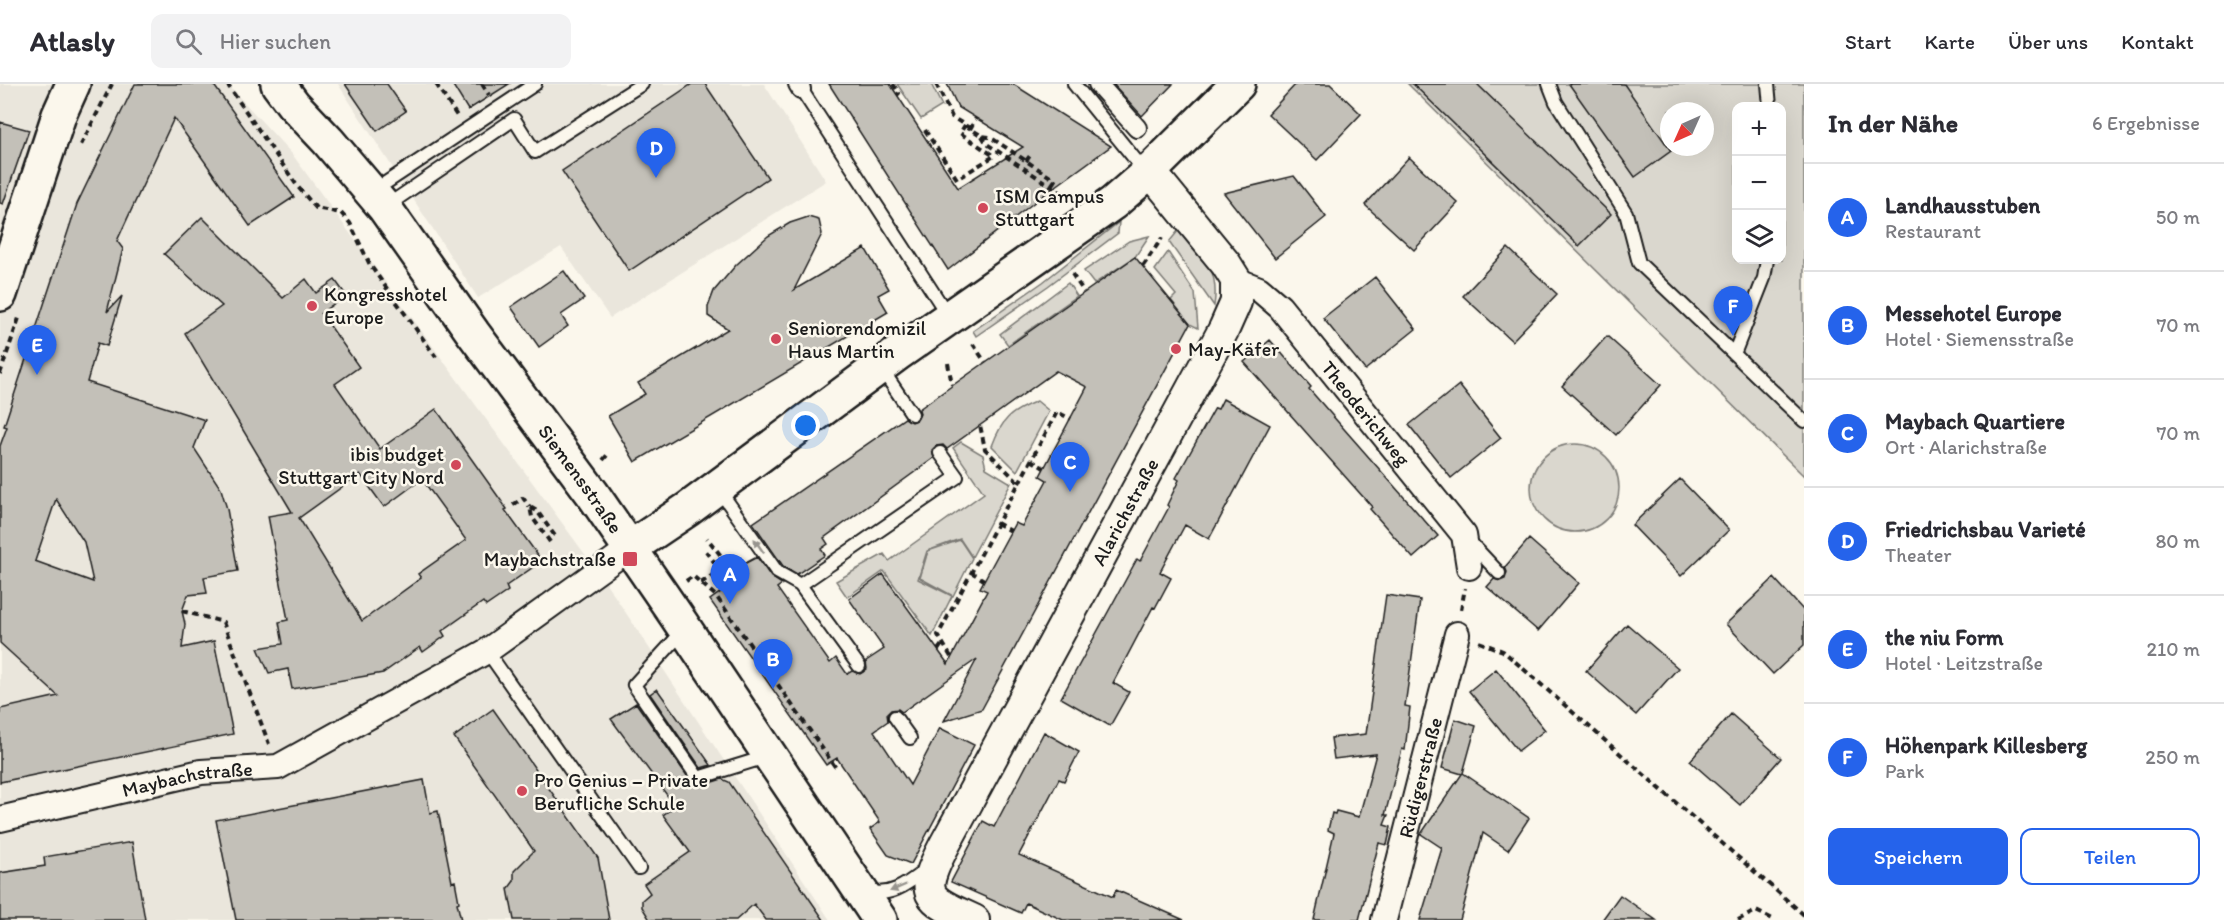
<!DOCTYPE html>
<html lang="de">
<head>
<meta charset="utf-8">
<style>
  body { margin:0; font-family:Itim,sans-serif; background:#f2f2f3; color:#2b2b33 }
  .controls { position:absolute; right:18px; top:18px; display:grid; overflow:hidden; border-radius:12px; box-shadow:0 6px 24px #0002 }
  .controls button { width:54px; height:54px; display:grid; place-items:center; padding:0; border:0; border-bottom:2px solid #e1e1e2; background:#fff; color:#2b2b33; font:30px sans-serif }
  .compass { position:absolute; left:1660px; top:18px; width:54px; height:54px; border-radius:50%; background:#fff; box-shadow:0 6px 24px #0002; rotate:225deg }
  .you { position:absolute; left:806px; top:342px; width:21px; height:21px; margin:-15px; border:4px solid #fff; border-radius:50%; background:#1a73e8; box-shadow:0 0 0 9px #1a73e833 }
  .badge { display:grid; place-items:center; width:39px; height:39px; border-radius:50%; background:#2563eb; color:#fff; font-size:20px; font-weight:700 }
  .pin { position:absolute; translate:-50% -50px; filter:drop-shadow(0 2px 3px #0008) }
  .pin::after { content:''; position:absolute; top:32px; width:21px; height:18px; background:inherit; clip-path:polygon(0 0,100% 0,50% 100%) }
  .list { margin:0; padding:0; list-style:none }
  h2 { display:flex; justify-content:space-between; align-items:center; height:78px; margin:0; padding:0 24px; font-size:26px }
  h2 small { font-size:20px; font-weight:400; color:#7c7c81 }
  .list li { display:grid; grid-template-columns:39px 1fr auto; gap:18px; align-items:center; box-sizing:border-box; height:108px; padding:0 24px; border-top:2px solid #e1e1e2 }
  .list b { display:block; font-size:22px; white-space:nowrap }
  .list p { margin:0; font-size:20px; white-space:nowrap; color:#7c7c81 }
  .list em { font-size:20px; font-style:normal; color:#7c7c81 }
  .actions { display:flex; gap:12px; padding:18px 24px }
  .actions a { flex:1; padding:14px 0; border:2px solid #2563eb; border-radius:12px; text-align:center; font-size:21px; color:#2563eb }
  .actions .main { background:#2563eb; color:#fff }
  .icon { flex:none; width:33px; height:33px; fill:none; stroke:currentColor; stroke-width:2; stroke-linecap:round; stroke-linejoin:round }
  .map { position:relative; flex:none; width:1804px; height:836px; overflow:hidden }
  header { display:flex; align-items:center; gap:36px; box-sizing:border-box; height:84px; padding:0 30px; background:#fff; border-bottom:2px solid #e1e1e2 }
  header strong { font-size:28px }
  nav { display:flex; gap:33px; margin-inline-start:auto; font-size:21px }
  .search { width:420px; height:54px; background:#f2f2f3; display:flex; align-items:center; gap:15px; box-sizing:border-box; padding:0 21px; border-radius:12px; color:#7c7c81; font-size:22px }
  main { display:flex }
  aside { flex:1; background:#fff }
  .map>svg:first-child { display:block }
</style>
</head>
<body>
<header>
<strong>Atlasly</strong>
<div class="search"><svg class="icon" aria-label="search" viewBox="0 0 24 24"><circle cx="10" cy="10" r="6"/><path d="M15 15l6 6"/></svg>Hier suchen</div>
<nav><a>Start</a><a>Karte</a><a>Über uns</a><a>Kontakt</a></nav>
</header>
<main>
<div class="map">
<svg width="1804" height="836" viewBox="0 0 1804 836">
  <rect width="100%" height="100%" fill="#fbf7ec"/>
  <filter id="ink" filterUnits="userSpaceOnUse"><feTurbulence type="fractalNoise" baseFrequency=".0167" numOctaves="2"/><feDisplacementMap in="SourceGraphic" scale="12" xChannelSelector="R" yChannelSelector="G"/><feConvolveMatrix kernelMatrix="1 2 1 2 8 2 1 2 1" color-interpolation-filters="sRGB"/></filter>
  <g filter="url(#ink)">
    <path fill="#eae6dc" d="M 0,0 L 227,0 L 292,70 L 606,499 L 830,836 L 0,836 Z
      M 338,0 L 764,0 L 826,97 L 610,234 L 561,163 L 478,214 Z"/>
    <path fill="#dad7ce" stroke="#7b7a75" stroke-width="1.5" fill-rule="evenodd" d="M 897,0 L 931,0 L 942,22 L 921,35 Z
      M 1408,0 L 1804,0 L 1804,392 ZM 1736,22 L 1782,22 L 1782,176 L 1736,176 ZM 1669,27 L 1705,27 L 1705,63 L 1669,63 Z
      M 1119,138 L 1118,149 L 1048,202 L 976,252 L 973,247 L 1043,198 Z
      M 1183,141 C 1202,168 1220,186 1214,222 L 1169,158 Z
      M 1149,152 L 1135,173 L 1094,200 L 1084,187 L 1129,157 Z
      M 1168,168 L 1195,209 L 1198,244 L 1190,240 L 1171,216 L 1176,211 L 1155,186 Z
      M 1068,199 L 1077,212 L 1008,261 L 1000,250 Z
      M 1037,317 L 1049,327 L 1017,387 L 992,362 C 1002,335 1010,328 1037,317 Z
      M 961,358 L 983,371 L 986,384 L 1011,399 L 972,473 L 960,455 L 927,467 L 918,495 L 952,512 L 932,552 L 884,487 L 847,513 L 836,497 L 884,470 L 889,477 L 984,409 L 953,364 Z
      M1531 404a44 44 0 1 1 88 0a44 44 0 1 1-88 0Z
      M 960,456 L 972,474 L 953,512 L 920,494 L 928,467 Z"/>
    <path fill="#c3c0b8" stroke="#1c1c1c" stroke-width="1.5" fill-rule="evenodd" d="M 135,0 L 213,0 L 294,113 L 250,142 L 174,34 L 117,157 L 123,165 L 107,228 L 122,212 L 107,262 L 98,259 L 87,298 L 205,336 L 194,364 L 221,405 L 227,425 L 238,487 L 204,493 L 207,509 L 188,511 L 182,527 L 185,540 L 182,564 L 214,557 L 233,650 L 0,698 L 0,625 L 58,612 L 0,559 L 0,362 L 7,343 L 4,342 L 77,120 ZM 56,415 L 84,458 L 93,498 L 35,477 Z
      M 345,0 L 387,0 L 406,27 L 377,47 Z
      M 452,0 L 509,0 L 468,26 Z
      M 692,0 L 705,0 L 768,94 L 629,187 L 562,87 Z
      M 829,0 L 890,0 L 958,104 L 1023,63 L 958,23 L 947,0 L 1013,0 L 1111,62 L 1041,113 L 948,186 Z
      M 1113,0 L 1173,0 L 1142,32 Z
      M 1296,0 L 1330,0 L 1361,30 L 1317,76 L 1268,30 Z
      M 1413,0 L 1477,0 L 1611,130 L 1579,162 Z
      M 1569,0 L 1624,0 L 1671,67 L 1635,93 Z
      M 0,38 L 29,46 L 3,120 L 0,119 Z
      M 1409,73 L 1458,119 L 1414,166 L 1365,121 Z
      M 1294,92 L 1326,133 L 1275,174 L 1224,109 Z
      M 202,133 L 283,214 L 306,195 L 316,209 L 335,196 L 346,211 L 321,229 L 359,283 L 335,300 L 380,365 L 436,325 L 507,425 L 505,426 L 542,477 L 506,502 L 508,507 L 486,522 L 483,518 L 442,547 L 445,552 L 423,568 L 420,563 L 383,589 L 292,605 L 288,585 L 269,589 L 258,564 L 283,560 L 279,538 L 288,536 L 268,432 L 292,428 L 185,249 L 222,222 L 164,170 ZM 360,390 L 384,423 L 422,395 L 466,456 L 418,490 L 421,494 L 362,537 L 299,434 Z
      M 808,133 L 819,136 L 822,150 L 794,206 L 865,164 L 889,205 L 878,211 L 888,228 L 635,378 L 608,332 L 645,310 L 638,299 L 728,245 L 708,232 L 708,223 L 714,207 L 736,181 L 768,152 L 790,139 Z
      M 1508,164 L 1557,210 L 1512,257 L 1463,212 Z
      M 1135,173 L 1190,240 L 982,625 L 944,637 L 977,575 L 902,628 L 898,625 L 891,626 L 887,630 L 888,637 L 874,647 L 910,701 L 940,644 L 974,661 L 911,780 L 888,771 L 870,745 L 880,738 L 837,674 L 826,681 L 710,516 L 725,505 L 727,489 L 757,473 L 771,493 L 782,500 L 777,504 L 830,579 L 836,574 L 847,590 L 852,587 L 860,590 L 867,585 L 866,577 L 884,565 L 849,515 L 883,490 L 948,580 L 987,507 L 980,504 L 989,487 L 1015,439 L 1022,442 L 1047,396 L 1040,392 L 1087,303 L 1056,287 L 947,365 L 943,361 L 936,362 L 932,366 L 934,374 L 824,454 L 828,460 L 821,465 L 825,471 L 797,490 L 783,482 L 753,439 L 905,334 L 912,338 L 917,336 L 920,330 L 919,325 Z
      M 564,187 L 584,215 L 561,231 L 568,242 L 539,263 L 511,223 Z
      M 1375,193 L 1416,245 L 1365,286 L 1323,234 Z
      M 1607,252 L 1661,301 L 1616,351 L 1562,302 Z
      M 1270,256 L 1311,303 L 1309,305 L 1438,452 L 1413,474 L 1370,425 L 1372,423 L 1244,278 Z
      M 1459,301 L 1501,354 L 1451,394 L 1409,341 Z
      M 1223,315 L 1270,341 L 1209,455 L 1185,441 L 1160,488 L 1171,494 L 1155,524 L 1153,523 L 1113,599 L 1129,608 L 1110,642 L 1061,614 L 1137,475 L 1140,477 L 1169,423 L 1167,421 L 1179,396 L 1176,394 L 1215,324 L 1218,325 Z
      M 1680,395 L 1729,446 L 1681,492 L 1632,441 Z
      M 1529,455 L 1579,499 L 1538,547 L 1487,503 L 1494,495 L 1500,497 L 1505,495 L 1507,488 L 1505,483 Z
      M 1774,494 L 1804,527 L 1804,561 L 1773,590 L 1726,540 Z
      M 1386,511 L 1420,516 L 1405,622 L 1410,623 L 1405,666 L 1402,665 L 1385,731 L 1388,731 L 1384,741 L 1391,743 L 1387,761 L 1379,759 L 1359,836 L 1314,836 L 1334,749 L 1328,746 L 1332,729 L 1335,730 L 1336,727 L 1359,733 L 1376,670 L 1334,675 L 1331,654 L 1366,650 Z
      M 1627,540 L 1678,584 L 1636,631 L 1586,587 Z
      M 1496,585 L 1545,646 L 1518,667 L 1469,607 Z
      M 657,605 L 711,681 L 701,684 L 650,610 Z
      M 636,619 L 692,699 L 700,702 L 722,695 L 729,698 L 824,836 L 766,836 L 754,820 L 736,836 L 650,836 L 642,823 L 642,816 L 650,809 L 644,800 L 690,768 L 663,731 L 675,722 L 611,635 Z
      M 493,625 L 598,774 L 609,836 L 514,836 L 508,805 L 514,797 L 514,787 L 534,767 L 454,653 Z
      M 1731,630 L 1781,674 L 1740,721 L 1690,677 Z
      M 1455,635 L 1476,642 L 1463,689 L 1529,734 L 1508,766 L 1483,749 L 1460,836 L 1420,836 L 1442,764 L 1421,750 L 1462,690 L 1442,684 Z
      M 1044,648 L 1079,668 L 1064,697 L 1059,695 L 1019,771 L 1113,813 L 1116,806 L 1184,836 L 1063,836 L 1026,819 L 1021,829 L 951,798 L 983,737 L 994,743 Z
      M 424,696 L 430,729 L 438,727 L 452,798 L 455,797 L 459,818 L 457,819 L 461,836 L 236,836 L 216,736 Z
      M 132,758 L 145,836 L 0,836 L 0,789 L 45,782 L 44,773 Z
      M 1620,811 L 1656,836 L 1602,836 Z"/>
    <g fill="none" stroke-linecap="round" stroke-linejoin="round">
      <defs>
        <path id="service" d="M 1074,0 L 1147,90
          M 1549,0 L 1556,18 L 1626,129 L 1639,179 L 1804,337
          M 1768,0 L 1770,22
          M 801,5 L 949,233
          M 372,108 L 535,0
          M 385,123 L 514,35 L 535,68 L 642,0
          M 1734,270 L 1764,194 L 1767,176
          M 881,284 L 912,330
          M 717,403 L 777,488 L 800,501
          M 1469,457 L 1499,489
          M 684,546 L 634,601 L 698,694 L 769,672
          M 487,567 L 639,784
          M 859,582 L 800,501 L 957,393 L 940,369
          M 895,633 L 910,654
          M 865,806 C 889,816 910,798 927,785"/>
        <path id="pedestrian" d="M 798,0 L 801,5
          M 1098,0 L 1137,44"/>
        <g id="minor">
          <path id="s1" d="M 1236,196 L 1259,205 L 1280,223 L 1464,451 L 1469,483"/>
          <path id="s2" d="M 0,735 L 201,688 L 278,683 L 487,567 L 630,464"/>
          <path id="s3" d="M 1384,836 L 1457,550"/>
        </g>
        <g id="tertiary">
          <path id="s4" d="M 974,836 C 926,815 918,812 944,762 L 1224,245 L 1236,218 L 1236,196 L 1226,180 L 1150,87"/>
        </g>
        <path id="secondary" d="M 0,210 L 59,31 L 73,0
          M 630,464 L 688,425 L 897,270 L 1113,119 L 1150,87 L 1238,0"/>
        <g id="primary">
          <path id="s5" d="M 278,0 L 293,20 L 328,57 L 384,123 L 473,249 L 592,409 L 675,530 L 880,836"/>
        </g>
      </defs>
      <use href="#service" stroke="#1c1c1c" stroke-width="16"/>
      <use href="#pedestrian" stroke="#1c1c1c" stroke-width="22"/>
      <use href="#minor" stroke="#1c1c1c" stroke-width="28"/>
      <use href="#tertiary" stroke="#1c1c1c" stroke-width="34"/>
      <use href="#secondary" stroke="#1c1c1c" stroke-width="38"/>
      <use href="#primary" stroke="#1c1c1c" stroke-width="38"/>
      <path stroke="#1c1c1c" stroke-width="4" stroke-dasharray="6 4.5" stroke-linecap="butt" d="M 227,0 L 298,103 L 316,124 L 341,129 L 350,139 L 370,181 L 436,273
        M 436,0 L 457,32
        M 482,0 L 489,11
        M 893,0 L 899,9 L 897,11
        M 936,0 L 952,33 L 982,52 L 990,53 L 1055,96 L 1051,102
        M 970,45 L 976,34
        M 925,46 L 957,95 L 994,72 L 960,49 L 965,41
        M 982,52 L 987,60 L 1063,110
        M 81,61 L 112,0
        M 1026,77 L 1032,69
        M 1143,182 L 1162,154
        M 1072,190 L 1084,208
        M 973,260 L 985,278
        M 948,279 L 952,301
        M 0,290 L 20,231
        M 603,376 L 609,369
        M 1031,376 L 1044,384
        M 1019,399 L 1057,328 L 1071,335
        M 513,421 L 523,414 L 530,423
        M 997,439 L 1011,447
        M 550,458 L 532,433 L 530,423 L 537,427 L 555,452
        M 706,467 L 720,486
        M 971,488 L 984,496
        M 686,497 L 693,492 L 716,512 L 836,684
        M 701,499 L 720,486 L 726,478 L 707,454
        M 1461,526 L 1465,504
        M 182,527 L 223,538 L 269,660
        M 1479,558 L 1503,567 L 1804,831
        M 938,566 L 943,559
        M 951,573 L 938,551 L 1019,399 L 985,365 L 980,341
        M 1738,836 L 1756,827 L 1775,836"/>
      <use href="#service" stroke="#fbf7ec" stroke-width="12"/>
      <use href="#pedestrian" stroke="#fbf7ec" stroke-width="18"/>
      <use href="#minor" stroke="#fbf7ec" stroke-width="24"/>
      <use href="#tertiary" stroke="#fbf7ec" stroke-width="30"/>
      <use href="#secondary" stroke="#fbf7ec" stroke-width="33"/>
      <use href="#primary" stroke="#fbf7ec" stroke-width="33"/>
    </g>
    <defs><path id="oneway-solid" d="M-6-.8H1V-3.2L6.5 0L1 3.2V.8H-6Z" transform="scale(1.5)"/></defs>
    <g fill="#97948e">
      <use href="#oneway-solid" transform="translate(759 462) rotate(-125)"/>
      <use href="#oneway-solid" transform="translate(898 804) rotate(157)"/>
    </g>
  </g>
  <g fill="#d1495b" stroke="#fbf7ec" stroke-width="2">
    <circle cx="983" cy="124" r="6"/>
    <circle cx="312" cy="222" r="6"/>
    <circle cx="776" cy="255" r="6"/>
    <circle cx="1176" cy="265" r="6"/>
    <circle cx="456" cy="381" r="6"/>
    <rect x="622" y="467" width="16" height="16" rx="3"/>
    <circle cx="522" cy="707" r="6"/>
  </g>
  <g text-anchor="middle" stroke-width="5" stroke-linejoin="round" paint-order="stroke">
    <g font-size="20" fill="#1c1c1c" stroke="#fbf7ec" text-anchor="start">
      <text x="995" y="119">ISM Campus<tspan x="995" dy="23">Stuttgart</tspan></text>
      <text x="324" y="217">Kongresshotel<tspan x="324" dy="23">Europe</tspan></text>
      <text x="788" y="251">Seniorendomizil<tspan x="788" dy="23">Haus Martin</tspan></text>
      <text x="1188" y="272">May-Käfer</text>
      <text x="444" y="377" text-anchor="end">ibis budget<tspan x="444" dy="23">Stuttgart City Nord</tspan></text>
      <text x="616" y="482" text-anchor="end">Maybachstraße</text>
      <text x="534" y="703">Pro Genius – Private<tspan x="534" dy="23">Berufliche Schule</tspan></text>
    </g>
    <g font-size="20" fill="#1c1c1c" stroke="#fbf7ec">
      <text dy="7" stroke="none"><textPath href="#s1" startOffset="189">Theoderichweg</textPath></text>
      <text dy="7" stroke="none"><textPath href="#s5" startOffset="498">Siemensstraße</textPath></text>
      <text dy="7" stroke="none"><textPath href="#s4" startOffset="482">Alarichstraße</textPath></text>
      <text dy="7" stroke="none"><textPath href="#s3" startOffset="147">Rüdigerstraße</textPath></text>
      <text dy="7" stroke="none"><textPath href="#s2" startOffset="192">Maybachstraße</textPath></text>
    </g>
  </g>
</svg>
<div class="controls">
<button>+</button>
<button>−</button>
<button><svg class="icon" aria-label="layers" viewBox="0 0 24 24"><path d="M12 4l9 5-9 5-9-5zM3 14l9 5 9-5"/></svg></button>
</div>
<svg class="compass" viewBox="-18 -18 36 36"><path d="M0-13l5 13h-10z" fill="#e53935"/><path d="M0 13l5-13h-10z" fill="#7c7c81"/></svg>
<div class="you"></div>
<div class="pin badge" style="left:730px;top:520px">A</div>
<div class="pin badge" style="left:773px;top:605px">B</div>
<div class="pin badge" style="left:1070px;top:408px">C</div>
<div class="pin badge" style="left:656px;top:94px">D</div>
<div class="pin badge" style="left:37px;top:291px">E</div>
<div class="pin badge" style="left:1733px;top:252px">F</div>
</div>
<aside>
<h2>In der Nähe<small>6 Ergebnisse</small></h2>
<ul class="list">
<li><span class="badge">A</span><div><b>Landhausstuben</b><p>Restaurant</p></div><em>50 m</em></li>
<li><span class="badge">B</span><div><b>Messehotel Europe</b><p>Hotel · Siemensstraße</p></div><em>70 m</em></li>
<li><span class="badge">C</span><div><b>Maybach Quartiere</b><p>Ort · Alarichstraße</p></div><em>70 m</em></li>
<li><span class="badge">D</span><div><b>Friedrichsbau Varieté</b><p>Theater</p></div><em>80 m</em></li>
<li><span class="badge">E</span><div><b>the niu Form</b><p>Hotel · Leitzstraße</p></div><em>210 m</em></li>
<li><span class="badge">F</span><div><b>Höhenpark Killesberg</b><p>Park</p></div><em>250 m</em></li>
</ul>
<div class="actions"><a class="main">Speichern</a><a>Teilen</a></div>
</aside>
</main>
</body>
</html>
